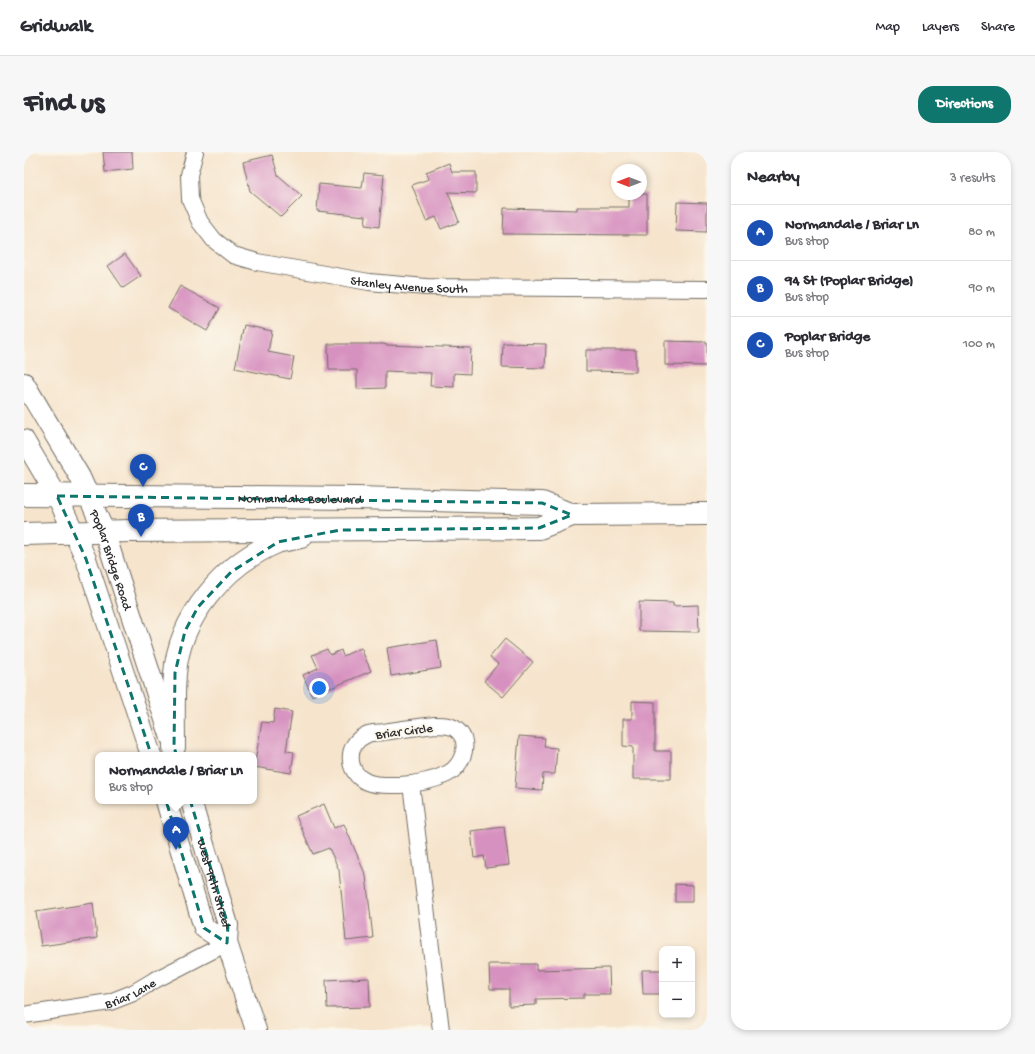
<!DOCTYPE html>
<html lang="en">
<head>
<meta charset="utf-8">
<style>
  body { margin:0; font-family:"Gochi Hand",sans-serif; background:#f7f7f7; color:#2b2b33 }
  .controls { position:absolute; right:12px; bottom:12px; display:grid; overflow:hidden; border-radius:8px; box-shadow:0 2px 6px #0003 }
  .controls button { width:36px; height:36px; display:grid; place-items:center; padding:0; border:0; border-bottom:1px solid #e1e1e2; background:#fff; color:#2b2b33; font:20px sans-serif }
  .compass { position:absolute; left:587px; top:12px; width:36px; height:36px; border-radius:50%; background:#fff; box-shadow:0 2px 6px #0003; rotate:270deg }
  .you { position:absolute; left:295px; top:536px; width:14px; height:14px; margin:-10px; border:3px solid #fff; border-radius:50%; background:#1a73e8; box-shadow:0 0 0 6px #1a73e833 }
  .badge { display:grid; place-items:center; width:26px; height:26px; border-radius:50%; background:#0f766e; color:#fff; font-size:13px; font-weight:700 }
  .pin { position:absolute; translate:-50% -33px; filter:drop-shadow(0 1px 2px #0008) }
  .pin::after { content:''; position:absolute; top:21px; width:14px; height:12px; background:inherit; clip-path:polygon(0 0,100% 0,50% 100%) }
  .popup { position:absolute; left:71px; top:600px; width:162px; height:52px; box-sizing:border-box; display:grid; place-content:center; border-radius:8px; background:#fff; filter:drop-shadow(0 1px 3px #0005); font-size:13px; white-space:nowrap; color:#7c7c81 }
  .popup b { font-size:15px; color:#2b2b33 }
  .popup::after { content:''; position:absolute; left:50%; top:100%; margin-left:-8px; border:8px solid transparent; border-top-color:#fff }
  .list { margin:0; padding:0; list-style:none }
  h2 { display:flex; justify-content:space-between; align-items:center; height:52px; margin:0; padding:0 16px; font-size:17px }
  h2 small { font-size:13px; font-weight:400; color:#7c7c81 }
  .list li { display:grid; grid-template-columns:26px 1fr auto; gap:12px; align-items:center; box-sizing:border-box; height:56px; padding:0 16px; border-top:1px solid #e1e1e2 }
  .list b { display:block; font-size:15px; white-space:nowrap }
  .list p { margin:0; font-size:13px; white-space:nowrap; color:#7c7c81 }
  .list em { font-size:13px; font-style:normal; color:#7c7c81 }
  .map { position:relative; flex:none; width:683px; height:878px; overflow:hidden; border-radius:16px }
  header { display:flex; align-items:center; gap:24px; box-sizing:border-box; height:56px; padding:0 20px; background:#fff; border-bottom:1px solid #e1e1e2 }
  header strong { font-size:19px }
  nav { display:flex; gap:22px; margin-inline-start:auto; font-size:14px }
  .intro { display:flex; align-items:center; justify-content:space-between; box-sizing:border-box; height:96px; padding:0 24px }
  h1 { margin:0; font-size:28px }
  .button { padding:10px 18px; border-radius:16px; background:#0f766e; color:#fff; font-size:14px; font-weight:700 }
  main { display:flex; gap:24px; padding:0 24px }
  aside { flex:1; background:#fff; border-radius:16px; box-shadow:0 2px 6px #0003 }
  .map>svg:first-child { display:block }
</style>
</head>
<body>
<header>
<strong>Gridwalk</strong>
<nav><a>Map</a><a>Layers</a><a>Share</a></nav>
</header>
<div class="intro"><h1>Find us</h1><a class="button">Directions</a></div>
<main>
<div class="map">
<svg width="683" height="878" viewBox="0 0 683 878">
  <rect width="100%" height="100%" fill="#fbf7ec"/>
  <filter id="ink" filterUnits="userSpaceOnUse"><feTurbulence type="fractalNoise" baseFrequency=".025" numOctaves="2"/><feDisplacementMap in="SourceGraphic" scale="8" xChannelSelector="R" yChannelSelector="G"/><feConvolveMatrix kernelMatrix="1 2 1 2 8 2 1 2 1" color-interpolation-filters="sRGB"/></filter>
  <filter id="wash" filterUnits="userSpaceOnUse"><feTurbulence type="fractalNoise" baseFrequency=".012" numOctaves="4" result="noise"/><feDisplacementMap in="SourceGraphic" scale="16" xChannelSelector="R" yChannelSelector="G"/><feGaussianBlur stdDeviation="0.9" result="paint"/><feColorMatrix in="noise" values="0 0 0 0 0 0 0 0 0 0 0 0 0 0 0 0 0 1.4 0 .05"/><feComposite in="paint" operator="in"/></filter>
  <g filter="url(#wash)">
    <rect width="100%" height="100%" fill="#f6e4cc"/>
    <g id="blocks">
      <path fill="#d791c0" d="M 79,0 L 108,0 L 109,17 L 81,20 Z
        M 248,3 L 254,23 L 278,44 L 257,65 L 226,39 L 219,10 Z
        M 425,11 L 428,20 L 452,20 L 452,41 L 424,40 L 435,70 L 417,77 L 412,65 L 402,69 L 388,33 L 405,27 L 402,20 Z
        M 340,21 L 360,23 L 355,75 L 341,73 L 342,64 L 293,59 L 295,32 L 338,36 Z
        M 605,42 L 623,42 L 623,83 L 479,82 L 480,56 L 553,58 L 553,55 L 605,55 Z
        M 653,50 L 683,51 L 683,80 L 652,79 Z
        M 101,102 L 117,124 L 99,136 L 84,114 Z
        M 156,134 L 196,156 L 183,179 L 144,156 Z
        M 220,173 L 248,179 L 244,200 L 270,205 L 266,227 L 211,216 Z
        M 641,189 L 683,190 L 683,214 L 641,213 Z
        M 479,191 L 522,192 L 521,216 L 478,215 Z
        M 304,192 L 361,192 L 361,193 L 447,196 L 446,222 L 430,221 L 430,235 L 406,234 L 407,221 L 361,219 L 361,236 L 333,237 L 333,218 L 305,218 Z
        M 562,198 L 612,198 L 612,220 L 562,219 Z
        M 615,450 L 649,451 L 649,454 L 674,453 L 675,480 L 615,479 Z
        M 481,487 L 509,510 L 479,545 L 460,529 L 474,512 L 466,505 Z
        M 413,488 L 417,516 L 367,524 L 363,496 Z
        M 337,496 L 347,519 L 288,544 L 279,523 L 294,516 L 288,503 L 303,497 L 306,503 L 317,498 L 319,504 Z
        M 608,549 L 631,550 L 631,599 L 647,599 L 647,627 L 609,627 L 609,595 L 599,594 L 599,567 L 608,567 Z
        M 251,557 L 268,560 L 262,599 L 270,600 L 267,621 L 230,615 L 238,570 L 249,571 Z
        M 495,584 L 521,586 L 520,595 L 533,596 L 531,622 L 519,622 L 518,638 L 491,636 Z
        M 300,652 L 310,676 L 320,672 L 342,724 L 349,786 L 322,789 L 315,718 L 305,696 L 289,702 L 272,664 Z
        M 480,675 L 485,713 L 462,716 L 460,704 L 450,706 L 447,679 Z
        M 651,732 L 669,733 L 669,750 L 651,750 Z
        M 69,751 L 73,786 L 17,794 L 12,760 Z
        M 465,812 L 512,812 L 512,818 L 585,816 L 586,842 L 560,842 L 560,846 L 512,847 L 512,853 L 485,854 L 485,837 L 466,837 Z
        M 618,818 L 638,818 L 638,842 L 619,842 Z
        M 345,826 L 346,855 L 303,856 L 302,828 Z"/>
    </g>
  </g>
  <g filter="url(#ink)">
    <use href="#blocks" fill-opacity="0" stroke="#726c63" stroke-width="1"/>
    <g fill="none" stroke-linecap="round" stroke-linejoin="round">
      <defs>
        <g id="minor">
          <path id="s1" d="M 171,0 L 165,23 L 166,47 L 176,70 L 190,88 L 209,103 L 233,110 L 345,130 L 402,135 L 683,137"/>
          <path d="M 411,573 C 419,573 429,573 434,579 C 448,592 437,615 423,622 C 409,629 391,632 376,633 C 366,633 352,634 343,630 C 322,621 321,592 342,583 C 347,580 355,581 360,580 C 377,577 394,575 411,573 Z"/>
          <path d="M 387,632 L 417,878"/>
          <path id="s2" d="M 0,863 L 86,850 L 109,841 L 131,828 L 203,791"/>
        </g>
        <g id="tertiary">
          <path id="s3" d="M 0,231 L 56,325 L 80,379 L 147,586"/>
          <path d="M 0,288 L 33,344 L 62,407 L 127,603"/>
          <path d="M 142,649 L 180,776 L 203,791"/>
          <path id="s4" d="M 167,649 L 204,773 L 203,791 L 232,878"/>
        </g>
        <g id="secondary">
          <path id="s5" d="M 0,343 L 333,346 L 518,351 L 548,363"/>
          <path d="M 0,382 L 105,379 L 515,376 L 548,363 L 683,362"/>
          <path d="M 150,595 C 150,571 149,546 151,522 C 155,465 201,412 253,390 C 260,388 270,387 277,385"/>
        </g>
      </defs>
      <use href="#minor" stroke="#726c63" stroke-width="18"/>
      <use href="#tertiary" stroke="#726c63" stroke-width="22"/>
      <use href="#secondary" stroke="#726c63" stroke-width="24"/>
      <use href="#minor" stroke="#fff" stroke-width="16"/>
      <use href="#tertiary" stroke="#fff" stroke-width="20"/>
      <use href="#secondary" stroke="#fff" stroke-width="22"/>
    </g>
  </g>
  <path fill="none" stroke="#0f766e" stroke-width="3" stroke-dasharray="8 5" stroke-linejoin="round" d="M 33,344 L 518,351 L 548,363 L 515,376 L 316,378 L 254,390 L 207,420 L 174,455 L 161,479 L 151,521 L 150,595 L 204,773 L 203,791 L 180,776 L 138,635 L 62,407 Z"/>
  <g text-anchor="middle" stroke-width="4" stroke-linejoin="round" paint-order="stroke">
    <g font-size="13" fill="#2b2b2b" stroke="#fbf7ec">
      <text dy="5" stroke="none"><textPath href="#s1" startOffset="299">Stanley Avenue South</textPath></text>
      <text dy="5" stroke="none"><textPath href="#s5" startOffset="276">Normandale Boulevard</textPath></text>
      <text dy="5" stroke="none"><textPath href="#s3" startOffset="198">Poplar Bridge Road</textPath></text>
      <text transform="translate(380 578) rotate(-7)" y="5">Briar Circle</text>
      <text dy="5" stroke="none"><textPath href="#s4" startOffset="86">West 94th Street</textPath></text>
      <text dy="5" stroke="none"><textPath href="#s2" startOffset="109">Briar Lane</textPath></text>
    </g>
  </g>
</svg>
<div class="controls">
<button>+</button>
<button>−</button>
</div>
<svg class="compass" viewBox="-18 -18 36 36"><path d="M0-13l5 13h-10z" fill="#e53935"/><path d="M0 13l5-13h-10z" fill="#7c7c81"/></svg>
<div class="you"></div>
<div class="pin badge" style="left:152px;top:698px;background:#1a4fb4">A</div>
<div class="popup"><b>Normandale / Briar Ln</b>Bus stop</div>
<div class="pin badge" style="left:117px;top:385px;background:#1a4fb4">B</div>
<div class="pin badge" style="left:119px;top:335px;background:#1a4fb4">C</div>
</div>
<aside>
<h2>Nearby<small>3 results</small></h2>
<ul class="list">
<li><span class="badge" style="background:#1a4fb4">A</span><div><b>Normandale / Briar Ln</b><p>Bus stop</p></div><em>80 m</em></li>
<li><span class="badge" style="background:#1a4fb4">B</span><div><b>94 St (Poplar Bridge)</b><p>Bus stop</p></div><em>90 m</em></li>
<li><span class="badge" style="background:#1a4fb4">C</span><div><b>Poplar Bridge</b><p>Bus stop</p></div><em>100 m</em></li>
</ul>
</aside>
</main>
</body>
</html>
